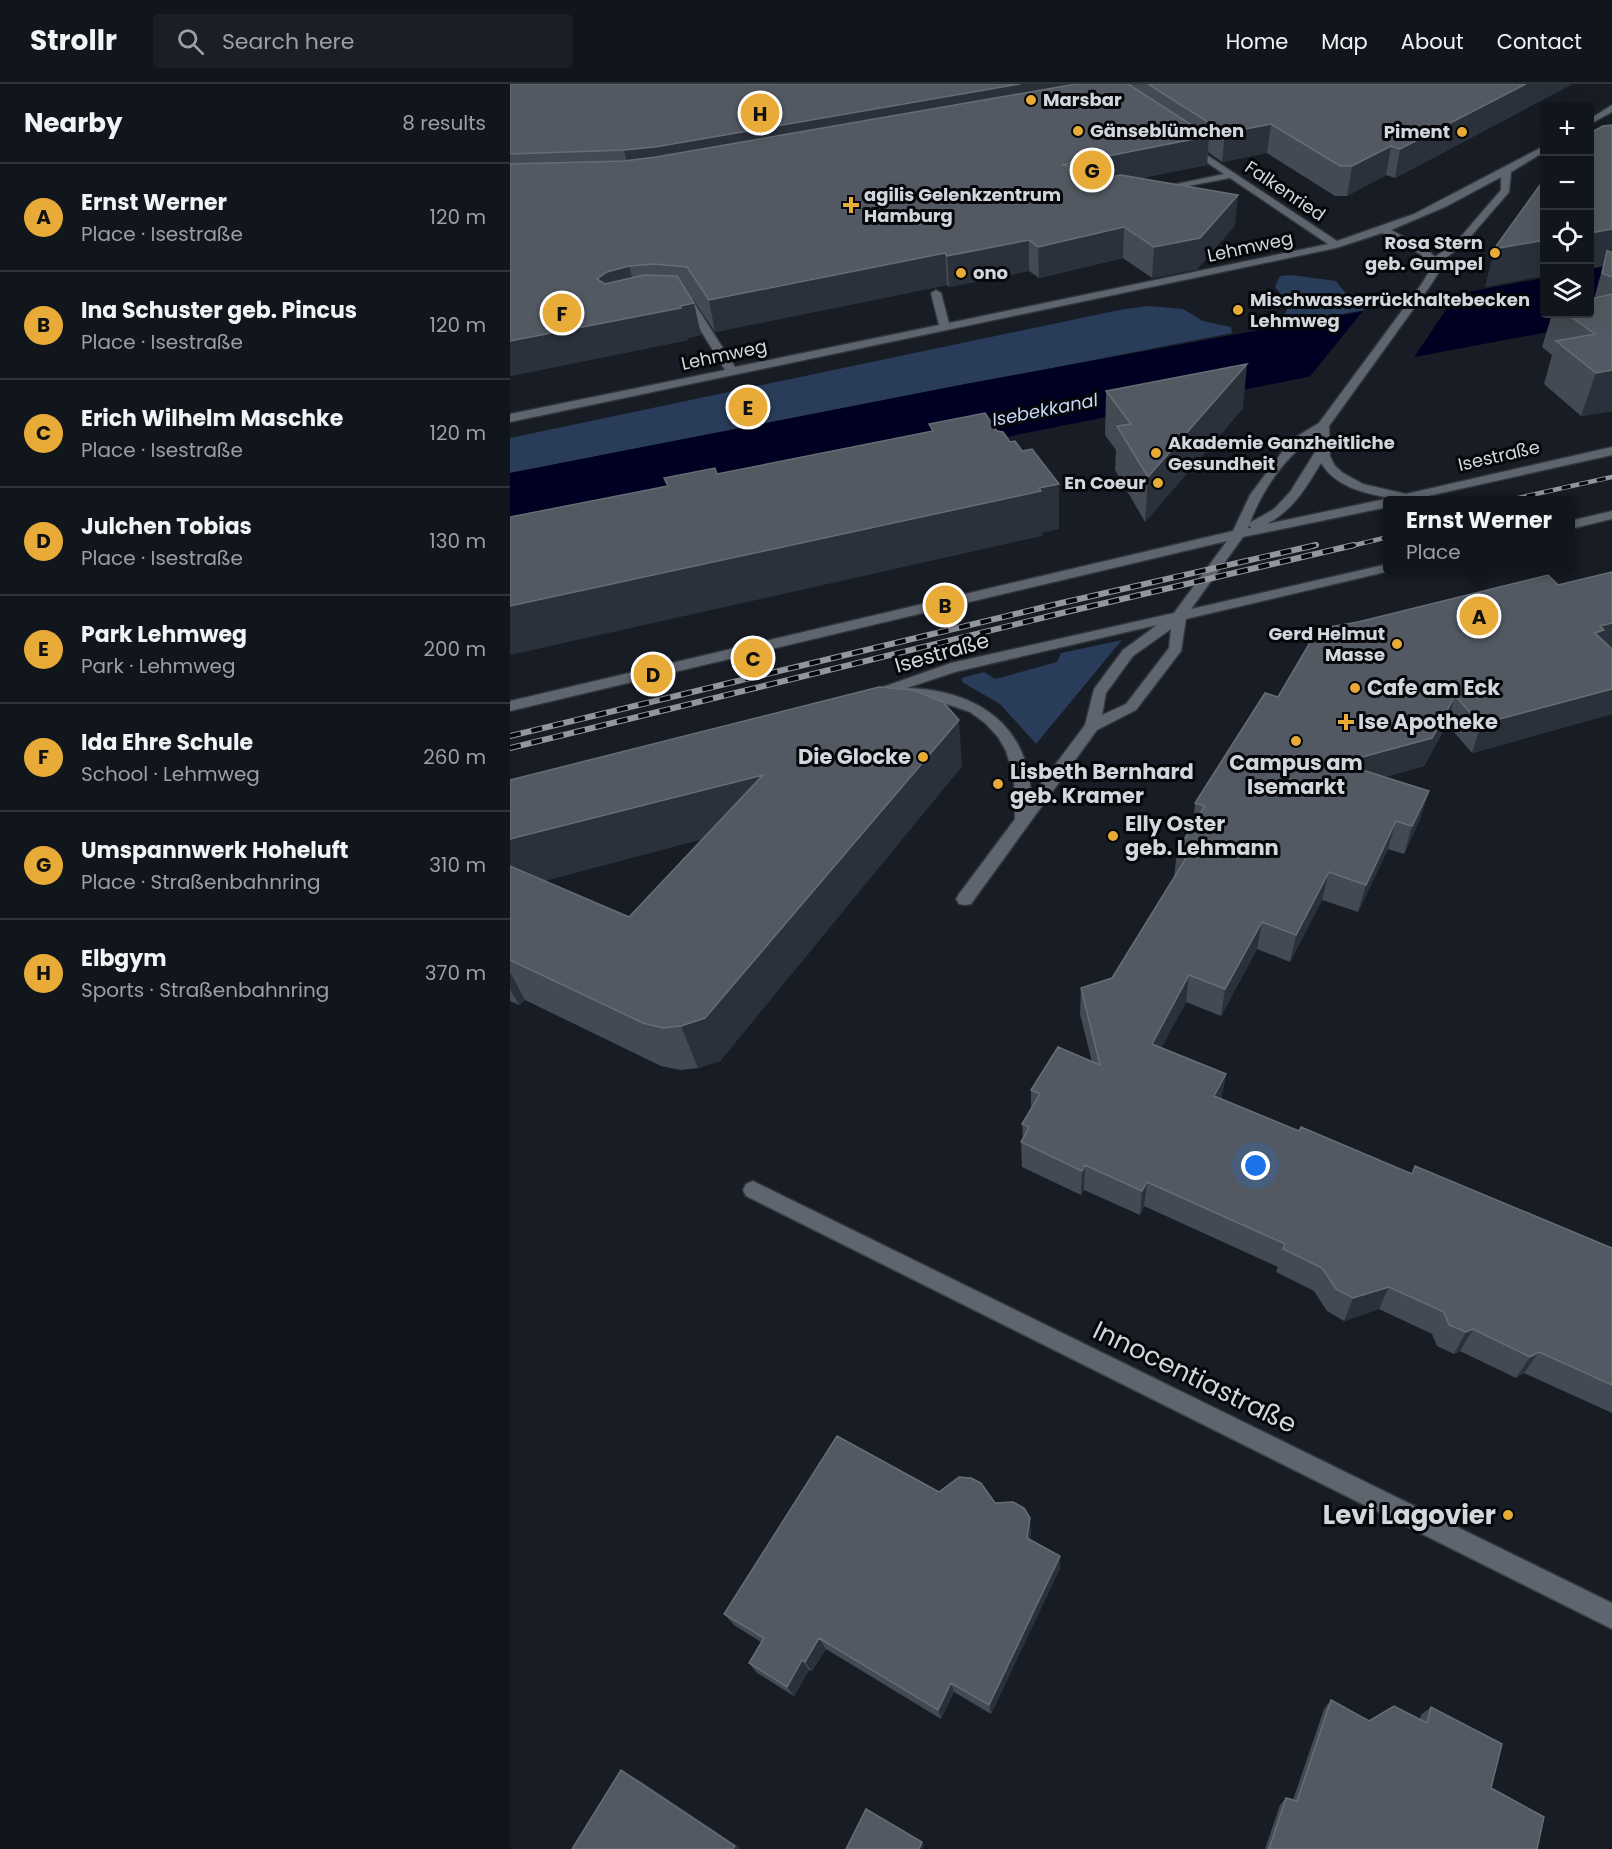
<!DOCTYPE html>
<html lang="en">
<head>
<meta charset="utf-8">
<style>
  body { margin:0; font-family:Poppins,sans-serif; background:#1a1e25; color:#f1f3f6 }
  .controls { position:absolute; right:18px; top:18px; display:grid; overflow:hidden; border-radius:6px; box-shadow:0 6px 24px #0002 }
  .controls button { width:54px; height:54px; display:grid; place-items:center; padding:0; border:0; border-bottom:2px solid #30343b; background:#11151c; color:#f1f3f6; font:30px sans-serif }
  .you { position:absolute; left:746px; top:1082px; width:21px; height:21px; margin:-15px; border:4px solid #fff; border-radius:50%; background:#1a73e8; box-shadow:0 0 0 9px #1a73e833 }
  .badge { display:grid; place-items:center; width:39px; height:39px; border-radius:50%; background:#e8ab37; color:#111; font-size:20px; font-weight:700 }
  .pin { position:absolute; translate:-50% -50%; border:3px solid #fff; box-shadow:0 2px 6px #0006 }
  .popup { position:absolute; left:873px; top:412px; width:192px; height:78px; box-sizing:border-box; display:grid; place-content:center; border-radius:6px; background:#11151c; filter:drop-shadow(0 2px 4px #0005); font-size:20px; white-space:nowrap; color:#9c9fa3 }
  .popup b { font-size:22px; color:#f1f3f6 }
  .popup::after { content:''; position:absolute; left:50%; top:100%; margin-left:-12px; border:12px solid transparent; border-top-color:#11151c }
  .list { margin:0; padding:0; list-style:none }
  h2 { display:flex; justify-content:space-between; align-items:center; height:78px; margin:0; padding:0 24px; font-size:26px }
  h2 small { font-size:20px; font-weight:400; color:#9c9fa3 }
  .list li { display:grid; grid-template-columns:39px 1fr auto; gap:18px; align-items:center; box-sizing:border-box; height:108px; padding:0 24px; border-top:2px solid #30343b }
  .list b { display:block; font-size:22px; white-space:nowrap }
  .list p { margin:0; font-size:20px; white-space:nowrap; color:#9c9fa3 }
  .list em { font-size:20px; font-style:normal; color:#9c9fa3 }
  .icon { flex:none; width:33px; height:33px; fill:none; stroke:currentColor; stroke-width:2; stroke-linecap:round; stroke-linejoin:round }
  .map { position:relative; flex:none; width:1102px; height:1765px; overflow:hidden }
  header { display:flex; align-items:center; gap:36px; box-sizing:border-box; height:84px; padding:0 30px; background:#11151c; border-bottom:2px solid #30343b }
  header strong { font-size:28px }
  nav { display:flex; gap:33px; margin-inline-start:auto; font-size:21px }
  .search { width:420px; height:54px; background:#1a1e25; display:flex; align-items:center; gap:15px; box-sizing:border-box; padding:0 21px; border-radius:6px; color:#9c9fa3; font-size:22px }
  main { display:flex }
  aside { flex:1; background:#11151c }
  .map>svg:first-child { display:block }
</style>
</head>
<body>
<header>
<strong>Strollr</strong>
<div class="search"><svg class="icon" aria-label="search" viewBox="0 0 24 24"><circle cx="10" cy="10" r="6"/><path d="M15 15l6 6"/></svg>Search here</div>
<nav><a>Home</a><a>Map</a><a>About</a><a>Contact</a></nav>
</header>
<main>
<aside>
<h2>Nearby<small>8 results</small></h2>
<ul class="list">
<li><span class="badge">A</span><div><b>Ernst Werner</b><p>Place · Isestraße</p></div><em>120 m</em></li>
<li><span class="badge">B</span><div><b>Ina Schuster geb. Pincus</b><p>Place · Isestraße</p></div><em>120 m</em></li>
<li><span class="badge">C</span><div><b>Erich Wilhelm Maschke</b><p>Place · Isestraße</p></div><em>120 m</em></li>
<li><span class="badge">D</span><div><b>Julchen Tobias</b><p>Place · Isestraße</p></div><em>130 m</em></li>
<li><span class="badge">E</span><div><b>Park Lehmweg</b><p>Park · Lehmweg</p></div><em>200 m</em></li>
<li><span class="badge">F</span><div><b>Ida Ehre Schule</b><p>School · Lehmweg</p></div><em>260 m</em></li>
<li><span class="badge">G</span><div><b>Umspannwerk Hoheluft</b><p>Place · Straßenbahnring</p></div><em>310 m</em></li>
<li><span class="badge">H</span><div><b>Elbgym</b><p>Sports · Straßenbahnring</p></div><em>370 m</em></li>
</ul>
</aside>
<div class="map">
<svg width="1102" height="1765" viewBox="0 0 1102 1765">
  <rect width="100%" height="100%" fill="#171c25"/>
  <path fill="#293c59" d="M 754,158 L 766,162 L 706,177 L 691,170 Z
    M 781,191 L 826,197 L 837,211 L 866,210 L 855,226 L 776,240 L 768,235 L 776,228 L 778,219 L 765,203 L 770,192 Z
    M 637,222 L 673,225 L 693,237 L 721,243 L 722,249 L 0,389 L 0,354 L 609,226 Z
    M 612,556 L 526,660 L 490,620 L 452,598 L 452,594 L 474,588 L 485,595 L 547,578 L 551,569 Z"/>
  <path fill="#000023" d="M 1102,181 L 1102,236 L 787,295 L 0,452 L 0,389 L 455,300 L 1034,194 L 1034,230 L 1080,230 L 1080,185 Z"/>
  <path fill="#171c25" d="M 949,206 L 903,275 L 797,296 L 857,222 Z"/>
  <g fill="none" stroke-linecap="round" stroke-linejoin="round">
    <defs>
      <path id="minor" d="M 1102,21 L 1102,28 L 1080,40 L 1080,35 Z
        M 677,58 L 827,157 L 904,130 L 1034,62 L 1034,68 L 1001,88 L 999,108 L 954,160 L 929,179 L 929,188 L 920,202 L 819,342 L 820,372 L 825,382 L 833,389 L 853,400 L 896,410 L 1102,363 L 1102,371 L 900,416 L 878,416 L 878,423 L 733,453 L 681,525 L 878,480 L 878,486 L 884,486 L 676,535 L 671,567 L 626,626 L 587,646 L 461,820 L 455,821 L 449,820 L 446,815 L 449,810 L 505,735 L 504,694 L 496,667 L 488,653 L 475,639 L 460,628 L 428,617 L 387,614 L 380,610 L 361,617 L 354,612 L 356,609 L 441,579 L 664,529 L 717,457 L 0,627 L 0,617 L 723,447 L 740,411 L 781,356 L 809,339 L 911,201 L 919,188 L 919,179 L 910,170 L 872,149 L 826,164 L 0,338 L 0,330 L 215,286 L 175,221 L 165,217 L 170,214 L 183,217 L 225,283 L 429,241 L 421,209 L 426,206 L 431,209 L 439,239 L 818,160 L 720,94 L 662,105 L 662,101 L 714,90 L 674,63 L 674,59 ZM 991,93 L 991,106 L 948,156 L 925,173 L 918,166 L 881,146 L 937,122 ZM 807,351 L 807,365 L 780,408 L 764,425 L 741,438 L 739,441 L 741,444 L 738,444 C 750,409 775,371 807,351 ZM 811,379 C 826,403 853,409 880,414 L 757,440 C 784,425 795,405 811,379 ZM 647,541 L 613,566 L 584,605 L 575,641 L 521,713 C 519,640 466,606 397,604 L 445,588 ZM 661,545 L 659,564 L 616,620 L 592,631 L 596,609 L 623,572 Z
        M 1102,427 L 1102,435 L 1060,445 L 1060,437 Z
        M 243,1097 L 1102,1519 L 1102,1545 L 236,1112 L 233,1106 L 236,1100 Z"/>
    </defs>
    <use href="#minor" stroke="#31353b" stroke-width="3"/>
    <use href="#minor" fill="#5e656f" fill-rule="evenodd"/>
    <defs>
      <path id="rail-far1" d="M 999,416 L 1102,393
        M 799,463 L 806,461
        M 837,463 L 878,453"/>
      <path id="rail" d="M 0,652 L 547,520 L 806,461
        M 0,664 L 552,529 L 844,461"/>
    </defs>
    <use href="#rail-far1" stroke="#92969d" stroke-width="4.5"/>
    <use href="#rail" stroke="#92969d" stroke-width="6"/>
    <use href="#rail-far1" stroke="#05070a" stroke-width="3" stroke-dasharray="9" stroke-linecap="butt"/>
    <use href="#rail" stroke="#05070a" stroke-width="4" stroke-dasharray="11" stroke-linecap="butt"/>
  </g>
  <path fill="#444a53" fill-rule="evenodd" d="M 0,0 L 1062,0 L 885,94 L 876,91 L 837,112 L 825,112 L 757,69 L 712,78 L 698,68 L 697,81 L 631,94 L 725,141 L 687,185 L 642,194 L 613,174 L 529,194 L 519,187 L 439,203 L 437,201 L 205,248 L 183,215 L 181,215 L 191,251 L 178,254 L 178,256 L 0,292 Z
    M 1102,41 L 1102,327 L 1071,332 L 1034,300 L 1042,271 L 1032,263 L 1042,230 L 1080,230 L 1093,182 Z
    M 596,307 L 733,324 L 635,438 L 605,386 L 606,366 L 595,351 Z
    M 1101,564 L 1102,630 L 962,669 L 937,640 L 914,682 L 874,693 L 919,707 L 910,735 L 894,770 L 878,765 L 848,828 L 812,816 L 780,878 L 747,865 L 711,932 L 676,918 L 651,964 L 716,990 L 711,1015 L 789,1047 L 901,1090 L 1101,1164 L 1102,1163 L 1102,1329 L 1014,1289 L 1006,1294 L 950,1267 L 944,1270 L 927,1262 L 922,1250 L 869,1225 L 834,1237 L 817,1227 L 804,1207 L 766,1188 L 768,1183 L 634,1122 L 630,1131 L 574,1106 L 571,1111 L 512,1083 L 511,1058 L 513,1054 L 512,1040 L 521,1025 L 521,1006 L 582,978 L 570,930 L 571,904 L 602,894 L 664,794 L 667,767 L 683,742 L 685,719 L 768,613 Z
    M 452,682 L 210,977 L 188,984 L 170,986 L 151,982 L 15,916 L 9,921 L 0,917 L 0,696 ZM 192,755 L 119,833 L 35,797 L 37,796 Z
    M 429,1408 L 485,1419 L 521,1447 L 520,1456 L 550,1484 L 481,1630 L 444,1608 L 431,1635 L 316,1565 L 302,1587 L 299,1586 L 284,1612 L 247,1589 L 239,1579 L 251,1558 L 224,1541 L 214,1530 Z
    M 821,1616 L 859,1637 L 910,1636 L 911,1631 L 921,1623 L 1027,1765 L 755,1765 L 770,1721 L 776,1714 L 783,1716 L 814,1625 Z"/>
  <path fill="#2b313b" d="M 510,0 L 596,0 L 121,96 L 114,66 Z
    M 1016,0 L 1062,0 L 885,94 L 890,65 Z
    M 761,40 L 757,69 L 712,78 L 715,49 Z
    M 699,52 L 697,81 L 588,103 L 552,81 Z
    M 881,62 L 876,91 L 837,112 L 842,82 Z
    M 728,111 L 725,141 L 687,185 L 642,194 L 644,163 Z
    M 614,143 L 613,174 L 529,194 L 528,163 Z
    M 1102,145 L 1102,181 L 1097,167 L 1093,182 L 1080,185 L 1080,149 Z
    M 519,156 L 519,187 L 439,203 L 437,172 Z
    M 1035,156 L 1035,192 L 975,203 L 984,165 Z
    M 435,169 L 437,201 L 205,248 L 199,216 Z
    M 119,182 L 127,213 L 105,219 L 87,195 L 97,188 Z
    M 184,219 L 191,251 L 178,254 L 178,256 L 0,292 L 0,257 Z
    M 737,280 L 733,324 L 635,438 L 638,393 Z
    M 1102,286 L 1102,327 L 1071,332 L 1086,289 Z
    M 549,400 L 549,445 L 532,449 L 532,452 L 0,571 L 0,522 Z
    M 1102,539 L 1102,564 L 1086,569 L 1085,549 L 1090,542 Z
    M 1102,605 L 1102,630 L 962,669 L 971,640 Z
    M 945,612 L 937,640 L 914,682 L 824,707 L 830,679 Z
    M 449,636 L 452,682 L 210,977 L 188,984 L 171,942 Z
    M 253,691 L 264,736 L 0,806 L 0,755 Z
    M 919,707 L 910,735 L 894,770 L 902,742 Z
    M 886,737 L 878,765 L 848,828 L 856,801 Z
    M 819,788 L 812,816 L 780,878 L 786,851 Z
    M 752,838 L 747,865 L 711,932 L 715,905 Z
    M 0,888 L 15,916 L 9,921 L 0,905 Z
    M 679,891 L 676,918 L 639,987 L 642,960 Z
    M 716,990 L 711,1016 L 704,1012 Z
    M 575,1081 L 574,1106 L 571,1111 L 572,1087 Z
    M 637,1098 L 634,1122 L 630,1131 L 632,1107 Z
    M 879,1203 L 869,1225 L 834,1237 L 843,1214 Z
    M 963,1245 L 950,1267 L 944,1270 L 956,1248 Z
    M 1029,1268 L 1014,1289 L 1006,1294 L 1020,1273 Z
    M 520,1434 L 521,1447 L 518,1467 L 517,1454 Z
    M 550,1472 L 550,1484 L 481,1630 L 479,1621 Z
    M 309,1554 L 316,1565 L 302,1587 L 295,1578 Z
    M 292,1576 L 299,1586 L 284,1612 L 277,1603 Z
    M 441,1599 L 444,1608 L 431,1635 L 428,1626 Z
    M 111,1686 L 129,1696 L 232,1765 L 223,1765 Z
    M 412,1758 L 414,1761 L 412,1765 L 409,1765 Z"/>
  <path fill="#535962" stroke="#676d75" stroke-width="1.5" d="M 0,0 L 510,0 L 145,63 L 114,66 L 0,70 Z
    M 566,0 L 618,0 L 699,52 L 552,81 L 588,87 L 582,91 L 588,95 L 611,91 L 728,111 L 690,154 L 644,163 L 614,143 L 528,163 L 519,156 L 437,172 L 435,169 L 199,216 L 177,183 L 144,180 L 119,182 L 97,188 L 87,195 L 95,200 L 134,191 L 167,192 L 184,219 L 170,222 L 171,224 L 0,257 L 0,80 L 114,77 L 146,73 Z
    M 638,0 L 1016,0 L 890,65 L 881,62 L 842,82 L 830,82 L 761,40 L 715,49 Z
    M 1102,41 L 1102,145 L 1080,149 L 1080,49 L 1093,42 Z
    M 1035,94 L 1035,156 L 984,165 Z
    M 1097,167 L 1102,168 L 1102,193 L 1092,189 Z
    M 1102,210 L 1102,286 L 1086,289 L 1046,257 L 1085,250 L 1057,230 L 1080,230 L 1080,215 Z
    M 737,280 L 694,329 L 638,393 L 607,342 L 621,340 L 596,307 Z
    M 475,329 L 487,347 L 493,348 L 500,358 L 505,357 L 512,367 L 522,365 L 549,400 L 529,404 L 531,407 L 0,522 L 0,433 L 158,402 L 154,394 L 205,384 L 207,390 L 423,347 L 419,340 Z
    M 1102,488 L 1102,539 L 1090,542 L 1094,546 L 1085,549 L 1102,565 L 1102,605 L 971,640 L 945,612 L 922,654 L 830,679 L 919,707 L 902,742 L 886,737 L 856,801 L 819,788 L 786,851 L 752,838 L 715,905 L 679,891 L 642,960 L 716,990 L 704,1012 L 789,1047 L 791,1043 L 902,1090 L 905,1082 L 1102,1164 L 1102,1301 L 1029,1268 L 1020,1273 L 963,1245 L 956,1248 L 939,1241 L 934,1228 L 879,1203 L 843,1214 L 826,1205 L 812,1184 L 773,1165 L 775,1160 L 637,1098 L 632,1107 L 575,1081 L 572,1087 L 511,1058 L 519,1043 L 512,1040 L 530,1010 L 521,1006 L 548,963 L 590,981 L 571,904 L 602,894 L 678,771 L 667,767 L 695,722 L 685,719 L 755,609 L 768,613 L 808,545 L 848,538 L 1038,491 L 1048,501 Z
    M 369,603 L 403,606 L 433,618 L 449,636 L 195,934 L 171,942 L 153,944 L 133,939 L 0,876 L 0,782 L 119,833 L 253,691 L 0,755 L 0,696 Z
    M 327,1352 L 429,1408 L 449,1393 L 461,1394 L 471,1399 L 485,1419 L 503,1418 L 514,1424 L 520,1434 L 517,1454 L 550,1472 L 479,1621 L 441,1599 L 428,1626 L 309,1554 L 295,1578 L 292,1576 L 277,1603 L 239,1579 L 254,1554 L 214,1530 Z
    M 821,1616 L 859,1637 L 884,1622 L 917,1639 L 921,1623 L 992,1660 L 981,1704 L 1034,1733 L 1027,1765 L 759,1765 L 776,1714 L 787,1717 Z
    M 111,1686 L 225,1762 L 223,1765 L 62,1765 Z
    M 356,1725 L 412,1758 L 409,1765 L 336,1765 Z"/>
  <g fill="#e8ab37" stroke="#05070a" stroke-width="2">
    <circle cx="521" cy="16" r="6"/>
    <circle cx="568" cy="47" r="6"/>
    <circle cx="952" cy="48" r="6"/>
    <path d="M338 112h6v6h6v6h-6v6h-6v-6h-6v-6h6z"/>
    <circle cx="985" cy="169" r="6"/>
    <circle cx="451" cy="189" r="6"/>
    <circle cx="728" cy="226" r="6"/>
    <circle cx="646" cy="369" r="6"/>
    <circle cx="648" cy="399" r="6"/>
    <circle cx="887" cy="560" r="6"/>
    <circle cx="845" cy="604" r="6"/>
    <path d="M833 629h6v6h6v6h-6v6h-6v-6h-6v-6h6z"/>
    <circle cx="786" cy="657" r="6"/>
    <circle cx="413" cy="673" r="6"/>
    <circle cx="488" cy="700" r="6"/>
    <circle cx="603" cy="752" r="6"/>
    <circle cx="998" cy="1431" r="6"/>
  </g>
  <g text-anchor="middle" stroke-width="6" stroke-linejoin="round" paint-order="stroke">
    <g font-size="18" font-weight="bold" fill="#d3d7dd" stroke="#05070a" text-anchor="start">
      <text x="533" y="22">Marsbar</text>
      <text x="580" y="53">Gänseblümchen</text>
      <text x="940" y="54" text-anchor="end">Piment</text>
      <text x="354" y="117">agilis Gelenkzentrum<tspan x="354" dy="21">Hamburg</tspan></text>
      <text x="973" y="165" text-anchor="end">Rosa Stern<tspan x="973" dy="21">geb. Gumpel</tspan></text>
      <text x="463" y="195">ono</text>
      <text x="740" y="222">Mischwasserrückhaltebecken<tspan x="740" dy="21">Lehmweg</tspan></text>
      <text x="658" y="365">Akademie Ganzheitliche<tspan x="658" dy="21">Gesundheit</tspan></text>
      <text x="636" y="405" text-anchor="end">En Coeur</text>
      <text x="875" y="556" text-anchor="end">Gerd Helmut<tspan x="875" dy="21">Masse</tspan></text>
    </g>
    <g font-size="18" fill="#d3d7dd" stroke="#05070a">
      <text transform="translate(775 107) rotate(34)" y="6">Falkenried</text>
      <text transform="translate(740 163) rotate(-12)" y="6">Lehmweg</text>
      <text transform="translate(214 271) rotate(-12)" y="6">Lehmweg</text>
      <text transform="translate(989 372) rotate(-13)" y="6">Isestraße</text>
    </g>
    <g font-size="18" font-style="italic" fill="#c6d9f7" stroke="#05070a">
      <text transform="translate(535 326) rotate(-11)" y="6">Isebekkanal</text>
    </g>
    <g font-size="21" fill="#d3d7dd" stroke="#05070a">
      <text transform="translate(432 569) rotate(-16)" y="7">Isestraße</text>
    </g>
    <g font-size="21" font-weight="bold" fill="#d3d7dd" stroke="#05070a" text-anchor="start">
      <text x="857" y="611">Cafe am Eck</text>
      <text x="848" y="645">Ise Apotheke</text>
      <text x="401" y="680" text-anchor="end">Die Glocke</text>
      <text x="786" y="686" text-anchor="middle">Campus am<tspan x="786" dy="24">Isemarkt</tspan></text>
      <text x="500" y="695">Lisbeth Bernhard<tspan x="500" dy="24">geb. Kramer</tspan></text>
      <text x="615" y="747">Elly Oster<tspan x="615" dy="24">geb. Lehmann</tspan></text>
    </g>
    <g font-size="26" fill="#d3d7dd" stroke="#05070a">
      <text transform="translate(685 1293) rotate(26)" y="9">Innocentiastraße</text>
    </g>
    <g font-size="26" font-weight="bold" fill="#d3d7dd" stroke="#05070a" text-anchor="end">
      <text x="986" y="1440">Levi Lagovier</text>
    </g>
  </g>
</svg>
<div class="controls">
<button>+</button>
<button>−</button>
<button><svg class="icon" aria-label="locate" viewBox="0 0 24 24"><circle cx="12" cy="12" r="6"/><path d="M12 2v4M12 18v4M2 12h4M18 12h4"/></svg></button>
<button><svg class="icon" aria-label="layers" viewBox="0 0 24 24"><path d="M12 4l9 5-9 5-9-5zM3 14l9 5 9-5"/></svg></button>
</div>
<div class="you"></div>
<div class="pin badge" style="left:969px;top:532px">A</div>
<div class="popup"><b>Ernst Werner</b>Place</div>
<div class="pin badge" style="left:435px;top:521px">B</div>
<div class="pin badge" style="left:243px;top:574px">C</div>
<div class="pin badge" style="left:143px;top:590px">D</div>
<div class="pin badge" style="left:238px;top:323px">E</div>
<div class="pin badge" style="left:52px;top:229px">F</div>
<div class="pin badge" style="left:582px;top:86px">G</div>
<div class="pin badge" style="left:250px;top:29px">H</div>
</div>
</main>
</body>
</html>
